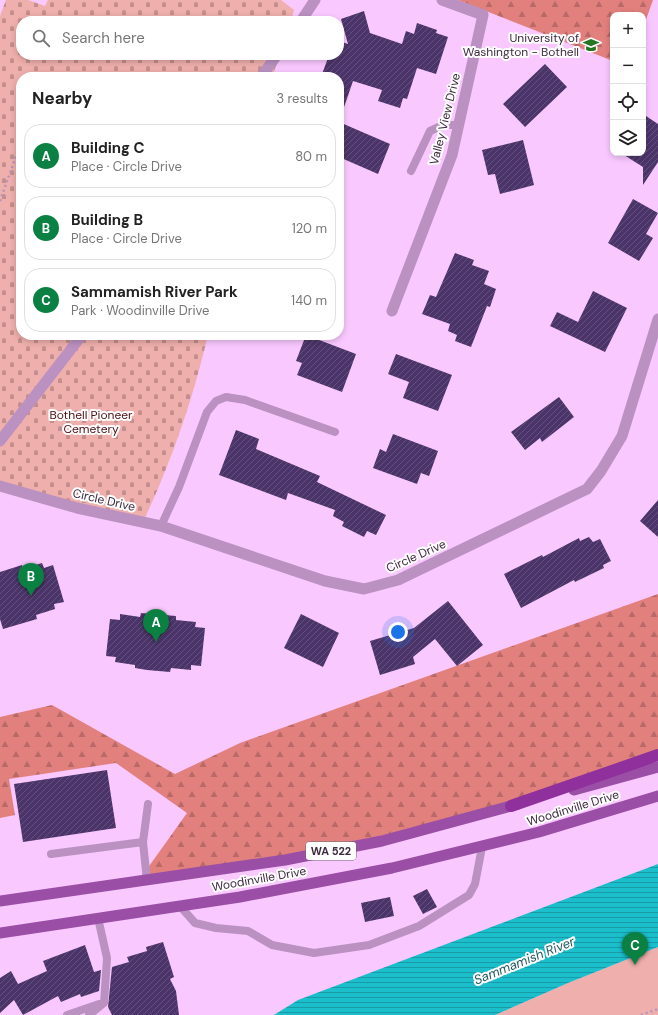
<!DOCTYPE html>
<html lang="en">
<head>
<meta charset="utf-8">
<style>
  body { margin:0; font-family:"DM Sans",sans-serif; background:#f2f2f2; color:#222 }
  .controls { position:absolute; right:12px; top:12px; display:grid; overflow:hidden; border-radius:8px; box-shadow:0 2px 6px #0003 }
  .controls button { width:36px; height:36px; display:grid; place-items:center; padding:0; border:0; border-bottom:1px solid #e0e0e0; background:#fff; color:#222; font:20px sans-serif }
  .you { position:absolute; left:398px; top:632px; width:14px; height:14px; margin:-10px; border:3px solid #fff; border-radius:50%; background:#1a73e8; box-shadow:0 0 0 6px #1a73e833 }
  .badge { display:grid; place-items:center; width:26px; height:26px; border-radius:50%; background:#0b8043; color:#fff; font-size:13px; font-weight:700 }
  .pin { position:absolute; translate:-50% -33px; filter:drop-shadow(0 1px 2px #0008) }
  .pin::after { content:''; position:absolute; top:21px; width:14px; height:12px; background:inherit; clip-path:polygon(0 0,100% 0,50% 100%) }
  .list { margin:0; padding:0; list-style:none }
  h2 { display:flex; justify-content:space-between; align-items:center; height:52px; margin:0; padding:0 16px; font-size:17px }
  h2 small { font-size:13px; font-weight:400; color:#767676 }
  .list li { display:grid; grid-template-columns:26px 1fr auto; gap:12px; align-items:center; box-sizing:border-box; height:64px; margin:0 8px 8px; padding:0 8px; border:1px solid #e0e0e0; border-radius:16px }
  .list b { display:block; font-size:15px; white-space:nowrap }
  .list p { margin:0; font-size:13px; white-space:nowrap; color:#767676 }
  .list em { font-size:13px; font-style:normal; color:#767676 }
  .icon { flex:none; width:22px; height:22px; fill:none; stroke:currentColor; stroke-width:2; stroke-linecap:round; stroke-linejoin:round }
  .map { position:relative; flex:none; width:658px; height:1015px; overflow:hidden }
  .search { position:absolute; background:#fff; box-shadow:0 2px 6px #0003; left:16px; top:16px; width:328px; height:44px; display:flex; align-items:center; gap:10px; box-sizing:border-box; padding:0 14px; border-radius:16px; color:#767676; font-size:15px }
  .panel { position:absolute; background:#fff; box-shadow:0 2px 6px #0003; left:16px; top:72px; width:328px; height:268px; border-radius:16px }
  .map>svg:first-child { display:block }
</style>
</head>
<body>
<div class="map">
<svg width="658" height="1015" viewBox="0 0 658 1015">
  <defs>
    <pattern id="forest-firs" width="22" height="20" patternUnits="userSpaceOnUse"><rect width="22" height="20" fill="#e2807d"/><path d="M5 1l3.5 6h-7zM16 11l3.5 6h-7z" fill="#b86968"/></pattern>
    <pattern id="cemetery-stones" width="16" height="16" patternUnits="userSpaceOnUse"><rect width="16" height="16" fill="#efafac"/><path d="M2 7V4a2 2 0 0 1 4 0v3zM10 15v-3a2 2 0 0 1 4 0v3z" fill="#c38f8d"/></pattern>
    <pattern id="water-rules" width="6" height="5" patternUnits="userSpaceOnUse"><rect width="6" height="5" fill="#1abfcb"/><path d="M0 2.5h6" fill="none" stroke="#189ba6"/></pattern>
    <pattern id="building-hatch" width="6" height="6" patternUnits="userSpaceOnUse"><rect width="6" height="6" fill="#4b3469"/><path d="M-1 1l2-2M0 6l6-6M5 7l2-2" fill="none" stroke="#63507b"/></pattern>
  </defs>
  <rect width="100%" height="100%" fill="#f9c8ff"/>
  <path fill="#efafac" d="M 658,947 L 658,1015 L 495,1015 L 568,983 Z"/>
  <path fill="url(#forest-firs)" d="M 458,0 L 653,0 L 643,28 L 643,15 L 613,15 L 613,61 Z
    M 658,594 L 658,755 L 382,841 L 137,883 L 187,813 L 116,763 L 9,779 L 15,815 L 0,818 L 0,717 L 52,705 L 175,774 L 240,743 Z"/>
  <path fill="url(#cemetery-stones)" d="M 6,0 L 28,0 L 45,6 L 48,0 L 281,0 L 294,10 L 291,21 L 21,21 L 21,55 L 280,55 L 272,77 L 21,77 L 21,335 L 208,335 C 193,399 171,463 143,522 L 0,486 L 0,16 Z"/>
  <path fill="url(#water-rules)" d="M 658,864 L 658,947 L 568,983 L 495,1015 L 274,1015 L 298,1000 Z"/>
  <path fill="url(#building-hatch)" d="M 364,11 L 370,33 L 402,44 L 406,31 L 414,34 L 417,23 L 437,30 L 436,33 L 448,37 L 436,74 L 417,68 L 407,99 L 403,98 L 400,108 L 378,101 L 382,90 L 353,81 L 342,113 L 339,112 L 339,77 L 321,77 L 329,55 L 339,55 L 339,41 L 348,44 L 341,19 Z
    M 545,64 L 567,87 L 525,127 L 503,104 Z
    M 643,114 L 658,124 L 658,162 L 643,185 L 643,167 L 621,153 L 643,153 Z
    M 339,122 L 390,144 L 378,174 L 339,157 Z
    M 523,140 L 534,185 L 500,194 L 495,174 L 488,175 L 482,150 Z
    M 633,199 L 658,213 L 646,234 L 653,238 L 639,261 L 608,243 Z
    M 455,253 L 474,260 L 472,265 L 489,271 L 484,284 L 496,289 L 490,307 L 487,306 L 471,347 L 455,341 L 457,335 L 448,331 L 450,324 L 422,314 L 430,295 L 436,297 Z
    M 593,291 L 627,308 L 605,352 L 550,326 L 557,312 L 578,322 Z
    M 306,335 L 356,354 L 342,392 L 297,375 L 302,363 L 296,361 Z
    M 396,354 L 452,375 L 438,411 L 403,398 L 409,382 L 388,374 Z
    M 559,397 L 574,417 L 542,442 L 540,438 L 525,450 L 511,432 Z
    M 236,430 L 259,439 L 256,449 L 320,476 L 317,482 L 386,515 L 376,535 L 367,531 L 364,537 L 342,526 L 344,522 L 333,516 L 335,510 L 288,493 L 286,500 L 219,475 Z
    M 393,434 L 438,451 L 429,476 L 421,473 L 417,484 L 373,468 L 380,449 L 386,452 Z
    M 658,500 L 658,537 L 640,521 Z
    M 589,537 L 593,542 L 600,539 L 611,561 L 603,565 L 604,568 L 575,582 L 574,580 L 521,608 L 504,574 L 542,555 L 543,557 L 579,538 L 580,541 Z
    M 42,563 L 44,568 L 53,565 L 64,602 L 54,604 L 55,609 L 36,615 L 37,619 L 3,629 L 0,619 L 0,572 L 22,565 L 23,569 Z
    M 448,601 L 483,645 L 457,666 L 435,639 L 413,657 L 415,664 L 380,675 L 370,641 L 414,628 Z
    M 141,613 L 176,616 L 176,620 L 196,622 L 195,627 L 205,628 L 201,666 L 191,665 L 191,670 L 171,668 L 170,672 L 147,670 L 135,668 L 135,665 L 115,662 L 116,657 L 106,656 L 110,619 L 120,620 L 120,614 L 140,617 Z
    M 301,614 L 339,633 L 323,667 L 284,648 Z
    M 107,770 L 116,828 L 23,842 L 14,784 Z
    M 427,889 L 437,907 L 423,914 L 413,896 Z
    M 390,897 L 394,916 L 365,922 L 361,903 Z
    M 163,942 L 174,977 L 170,979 L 176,991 L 179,1015 L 112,1015 L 108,1007 L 112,967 L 129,962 L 127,957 L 147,951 L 146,947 Z
    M 85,945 L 94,972 L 101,970 L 99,991 L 81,997 L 80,994 L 61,1002 L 58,996 L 23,1015 L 14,1000 L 0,1013 L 0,978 L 11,971 L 18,984 L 47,971 L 43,961 Z"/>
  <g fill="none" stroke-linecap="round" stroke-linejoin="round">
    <path stroke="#b791bc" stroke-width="2.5" stroke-dasharray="2 3" stroke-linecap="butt" d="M 0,201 L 21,142
      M 641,1015 L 658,1009"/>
    <path stroke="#bb91c1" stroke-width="8" d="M 411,171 L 430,131 L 443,125 L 459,125
      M 161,526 L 179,487 L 207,412 L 216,401 L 226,397 L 245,400 L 335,432
      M 143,842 L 148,804
      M 51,854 L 143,842 L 147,881
      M 180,906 L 195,923 L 216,928 L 248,931 L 272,945 L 314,953 L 369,945 L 419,926 L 469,895 L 475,884 L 482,847
      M 67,1015 L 99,1004
      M 89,1015 L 104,1003 L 107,958 L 98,918"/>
    <path stroke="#bb91c1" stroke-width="11" d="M 301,21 L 315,0
      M 261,77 L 277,55
      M 392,311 L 452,155 L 483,15 L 442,0
      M 0,441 L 82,335
      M 0,486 L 77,508 L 161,526 L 325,581 L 364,589 L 398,580 L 587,489 L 601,471 L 622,436 L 658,319"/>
    <path stroke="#9b4ea6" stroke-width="11" d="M 574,790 L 658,767
      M 0,901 L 285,860 L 382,841 L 518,804
      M 0,933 L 240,897 L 392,868 L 539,832 L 658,796"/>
    <path stroke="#8f309c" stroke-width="12" d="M 511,806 L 658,755"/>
  </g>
  <defs>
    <symbol id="university-bare" viewBox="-9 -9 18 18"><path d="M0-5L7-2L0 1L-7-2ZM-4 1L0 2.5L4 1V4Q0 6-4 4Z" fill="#247621" stroke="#fdfdfd" stroke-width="2.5" paint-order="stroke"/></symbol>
  </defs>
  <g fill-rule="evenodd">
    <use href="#university-bare" x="580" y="34" width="22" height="22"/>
  </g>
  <g text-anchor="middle" stroke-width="4" stroke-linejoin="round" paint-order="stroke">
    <rect fill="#fdfdfd" stroke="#776978" stroke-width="1" x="306" y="842" width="50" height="18" rx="3"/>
    <g font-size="11" font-weight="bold" fill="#3d2a3f">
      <text x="331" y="855">WA 522</text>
    </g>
    <g font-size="12" fill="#3d2a3f" stroke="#fdfdfd" text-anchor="end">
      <text x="579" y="42">University of<tspan x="579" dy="14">Washington - Bothell</tspan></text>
    </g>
    <g font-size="12" fill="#3d2a3f" stroke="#fdfdfd">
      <text transform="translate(445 119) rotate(-76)" y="4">Valley View Drive</text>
      <text transform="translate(104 500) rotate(13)" y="4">Circle Drive</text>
      <text transform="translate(416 556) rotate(-24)" y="4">Circle Drive</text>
      <text transform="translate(573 808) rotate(-17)" y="4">Woodinville Drive</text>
      <text transform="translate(259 879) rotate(-10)" y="4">Woodinville Drive</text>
    </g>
    <g font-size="12" fill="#4d1013" stroke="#fdfdfd">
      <text x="91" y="419">Bothell Pioneer<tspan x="91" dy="14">Cemetery</tspan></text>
    </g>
    <g font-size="13" font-style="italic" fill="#225d62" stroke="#fdfdfd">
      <text transform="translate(524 960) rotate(-22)" y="5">Sammamish River</text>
    </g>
  </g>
</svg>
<div class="controls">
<button>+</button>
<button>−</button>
<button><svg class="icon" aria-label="locate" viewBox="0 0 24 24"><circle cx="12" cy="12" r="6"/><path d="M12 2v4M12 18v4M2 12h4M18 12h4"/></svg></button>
<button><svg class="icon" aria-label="layers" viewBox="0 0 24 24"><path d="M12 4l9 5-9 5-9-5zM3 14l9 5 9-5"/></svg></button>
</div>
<div class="you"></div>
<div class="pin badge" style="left:156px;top:642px">A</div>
<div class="pin badge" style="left:31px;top:596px">B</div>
<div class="pin badge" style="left:635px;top:965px">C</div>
<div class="search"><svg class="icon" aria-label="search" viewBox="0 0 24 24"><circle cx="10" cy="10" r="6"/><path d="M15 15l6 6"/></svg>Search here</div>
<section class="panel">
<h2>Nearby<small>3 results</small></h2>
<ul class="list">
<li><span class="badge">A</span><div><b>Building C</b><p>Place · Circle Drive</p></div><em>80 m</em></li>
<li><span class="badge">B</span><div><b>Building B</b><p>Place · Circle Drive</p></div><em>120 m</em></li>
<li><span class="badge">C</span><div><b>Sammamish River Park</b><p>Park · Woodinville Drive</p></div><em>140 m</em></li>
</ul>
</section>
</div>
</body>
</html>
